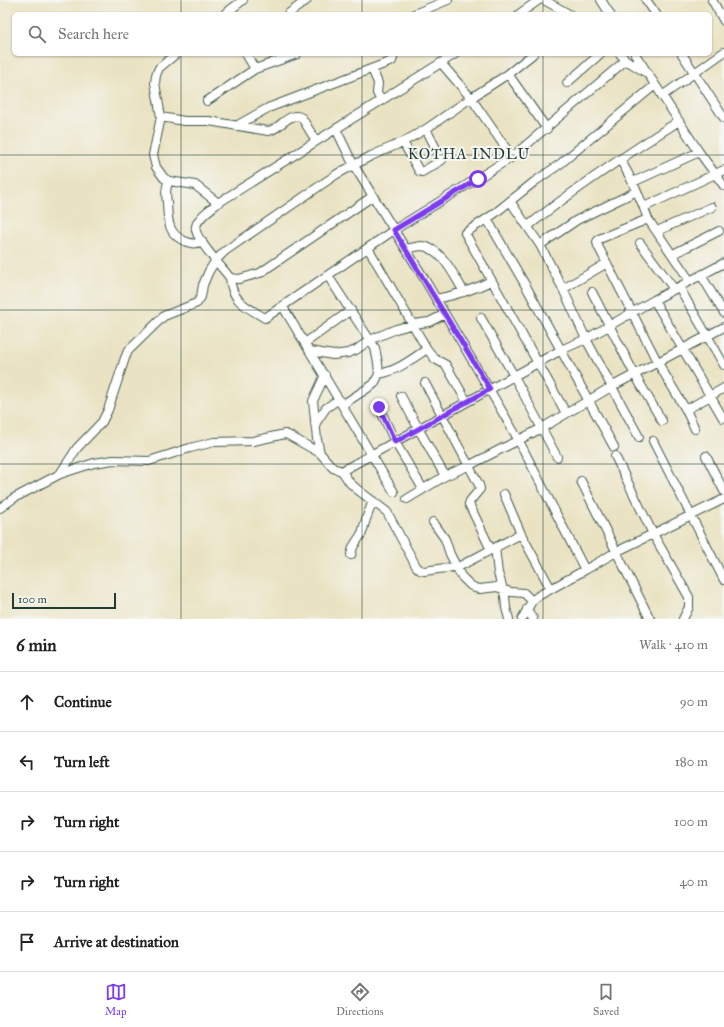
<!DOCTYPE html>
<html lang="en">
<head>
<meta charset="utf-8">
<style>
  body { margin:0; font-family:"IM FELL Great Primer",serif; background:#f6f6f6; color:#222 }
  .scale { position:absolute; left:12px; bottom:10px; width:104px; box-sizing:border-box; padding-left:4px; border:2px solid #1f3d34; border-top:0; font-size:11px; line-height:14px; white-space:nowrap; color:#1f3d34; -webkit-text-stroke:3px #f6f6f2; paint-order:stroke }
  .stop { position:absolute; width:12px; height:12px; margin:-9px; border:3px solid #7c3aed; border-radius:50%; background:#fff }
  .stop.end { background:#7c3aed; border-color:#fff; box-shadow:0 1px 4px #0008 }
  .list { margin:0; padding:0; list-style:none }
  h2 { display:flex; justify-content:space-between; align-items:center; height:52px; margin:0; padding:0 16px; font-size:17px }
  h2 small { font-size:13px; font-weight:400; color:#767676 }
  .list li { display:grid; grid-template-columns:26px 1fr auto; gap:12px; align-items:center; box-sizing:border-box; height:60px; padding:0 16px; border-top:1px solid #e0e0e0 }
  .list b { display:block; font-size:15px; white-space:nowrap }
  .list em { font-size:13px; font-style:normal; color:#767676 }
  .icon { flex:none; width:22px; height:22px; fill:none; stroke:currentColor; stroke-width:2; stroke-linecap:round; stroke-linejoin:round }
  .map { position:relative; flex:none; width:724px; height:619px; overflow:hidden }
  .search { position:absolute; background:#fff; box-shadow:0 1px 3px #0004; left:12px; right:12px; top:12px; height:44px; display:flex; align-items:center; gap:10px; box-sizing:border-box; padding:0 14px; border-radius:6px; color:#767676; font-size:15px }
  .sheet { height:352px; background:#fff }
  nav { display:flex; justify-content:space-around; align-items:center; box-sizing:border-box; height:56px; border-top:1px solid #e0e0e0; background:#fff; font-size:11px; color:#767676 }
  nav a { display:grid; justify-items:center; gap:2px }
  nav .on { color:#7c3aed }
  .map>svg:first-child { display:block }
</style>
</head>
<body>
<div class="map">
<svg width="724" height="619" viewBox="0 0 724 619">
  <rect width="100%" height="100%" fill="#f6f6f2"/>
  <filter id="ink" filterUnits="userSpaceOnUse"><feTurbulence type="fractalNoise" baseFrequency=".025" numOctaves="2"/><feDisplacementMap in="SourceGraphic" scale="8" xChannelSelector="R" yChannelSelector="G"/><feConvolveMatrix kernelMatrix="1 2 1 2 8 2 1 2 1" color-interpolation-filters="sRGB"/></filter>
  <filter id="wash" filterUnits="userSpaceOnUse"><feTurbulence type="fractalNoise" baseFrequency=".012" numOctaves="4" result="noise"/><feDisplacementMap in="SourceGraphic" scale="16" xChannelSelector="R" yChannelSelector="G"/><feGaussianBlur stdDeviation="0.9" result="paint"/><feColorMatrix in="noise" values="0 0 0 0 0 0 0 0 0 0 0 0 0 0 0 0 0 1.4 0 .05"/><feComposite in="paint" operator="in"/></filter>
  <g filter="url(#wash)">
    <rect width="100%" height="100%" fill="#eae3c3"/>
  </g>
  <g filter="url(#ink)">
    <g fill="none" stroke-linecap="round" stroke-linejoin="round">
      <defs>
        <path id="minor" d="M 544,0 L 569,14
          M 601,0 L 610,14
          M 646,0 L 656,14
          M 712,0 L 724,21
          M 225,14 L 243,0
          M 288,14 L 307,0
          M 414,14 L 448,0
          M 519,14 L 539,0
          M 176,54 L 159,68 L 156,75 L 155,83 L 161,117 L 153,155 L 156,167 L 164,178 L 169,181 L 195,185 L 218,203
          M 246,54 L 255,69
          M 620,54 L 626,60 L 645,72
          M 635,54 L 699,152 L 724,186
          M 682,54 L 724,118
          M 372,69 L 378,83 L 377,93 L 381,101
          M 508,74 L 547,129
          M 567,83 L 600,54
          M 662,96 L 724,52
          M 207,101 L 255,69 L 297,54
          M 161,117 L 184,121 L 209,121 L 268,131 C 280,130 289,110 302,118 L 316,141
          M 236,126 L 268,108 L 392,61 L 393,58 L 392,54
          M 336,129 L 353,164 L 422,275 L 489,389 L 518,439 L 585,570 L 616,552 L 724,499
          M 403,142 L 419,171 L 422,172 L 442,160 L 426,129
          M 512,157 L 471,98 L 508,74 L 533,54
          M 620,159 C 631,178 641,198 648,219 L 690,281
          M 169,181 C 165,188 166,195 167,203 C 168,220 167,235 187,242 C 193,244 196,244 202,241
          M 633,182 L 699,152
          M 373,196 L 260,273 L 239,279 L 230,278 C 223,268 192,236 196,226 C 199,216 211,209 218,203 L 455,54
          M 510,201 L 540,245 L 563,289 L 586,339 L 639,437
          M 644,207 L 724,170
          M 487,219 L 527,288 L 614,447
          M 648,219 L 599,239 L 597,242 L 598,246 L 658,363 L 686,410 L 695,429
          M 528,226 C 576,188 627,154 679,121
          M 657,231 L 712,207
          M 640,243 L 674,289
          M 540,245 L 577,220 L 637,191
          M 368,248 L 427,349 L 435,359 L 446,365 L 467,402
          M 406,249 C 411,248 417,246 422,246 C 442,248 455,277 464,292
          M 673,254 L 719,231
          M 701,275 L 724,313
          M 328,276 L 375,348 L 378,363 L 379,374 L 374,384 L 342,405
          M 230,278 C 232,302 247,307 265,318 L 394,230 L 512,157 L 626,60
          M 679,287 L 724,365
          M 563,289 L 607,263
          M 592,292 L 635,375 L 662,421
          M 436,299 C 456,295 473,290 491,281
          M 654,300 L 723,418
          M 283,307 L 394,492
          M 481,318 L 514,376 L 557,457
          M 305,343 L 351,310
          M 310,351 L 333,355 L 348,353 L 356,350 L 370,340 L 396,329 L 414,324 L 429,322 L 445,314
          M 379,374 C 397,371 412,359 427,349
          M 425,383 L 479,485 L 480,489 L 470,501 L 469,504 L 491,550
          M 401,396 L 418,428 L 445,476
          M 379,407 L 395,442 L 423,489
          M 686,410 L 724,388
          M 566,413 L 465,233 L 494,214 L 534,182 L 560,164 L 655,85
          M 315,424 L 326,408 L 339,399
          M 653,441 L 724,580
          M 320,453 L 317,439 L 313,401 L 325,375
          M 615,456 L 653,534 L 689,597 L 689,607 L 683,619
          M 706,456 L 724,491
          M 342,471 L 350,483 L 358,490 L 387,512 L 416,566 L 420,570 L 424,571 L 460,566 L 521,534
          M 60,474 L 77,448 L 102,422 L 108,410 L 125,358 L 128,351 L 164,316 L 197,303 L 201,297 L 203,285 L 209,271 L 216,260 L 225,251 L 337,174 L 371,156 L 403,142 L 426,129 L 471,98 L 441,63
          M 581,481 L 650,619
          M 504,494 L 521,534 L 551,589
          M 407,499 L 445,476 L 470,465 L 542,428 L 611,387 L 724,327
          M 0,508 L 14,498 L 60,474 L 94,463 L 113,460 L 149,461 L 190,448 L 214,442 L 253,441 L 285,434 L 288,435 L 320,453 L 333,468 L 342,471 L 514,376 L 561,350 L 586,339 L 654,300 L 724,263
          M 433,522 L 445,539 L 450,554 L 461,576 L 470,585 L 475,588 L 480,589 L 497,587 L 511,592 L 524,593 L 532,601
          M 495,548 L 498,573 L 505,596 L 506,608 L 509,619
          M 351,555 L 353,547 L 362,533 L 366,519 L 373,501
          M 527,609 L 533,619
          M 522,619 L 532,601 L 538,596 L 585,570"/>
      </defs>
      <use href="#minor" stroke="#3d5649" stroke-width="10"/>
      <use href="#minor" stroke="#fff" stroke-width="8"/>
    </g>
  </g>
  <g fill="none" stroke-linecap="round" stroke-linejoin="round" filter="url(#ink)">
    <path stroke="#7c3aed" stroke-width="5" d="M 379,407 L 395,442 L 490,389 L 394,230 L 478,179"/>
  </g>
  <path fill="none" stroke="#1f3d34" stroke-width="1" stroke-opacity="0.55" d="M 181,0 L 181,14M 362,0 L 362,14M 543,0 L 543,14M 181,54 L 181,619M 362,54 L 362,619M 543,54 L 543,619M 0,155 L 724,155M 0,310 L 724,310M 0,464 L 724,464"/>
  <g text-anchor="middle" stroke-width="4" stroke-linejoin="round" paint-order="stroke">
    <g font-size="15" letter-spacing="1" fill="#1f3d34" stroke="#f6f6f2">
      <text x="469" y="159">KOTHA INDLU</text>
    </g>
  </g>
</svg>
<div class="scale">100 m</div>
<div class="stop" style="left:478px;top:179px"></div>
<div class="stop end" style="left:379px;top:407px"></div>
<div class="search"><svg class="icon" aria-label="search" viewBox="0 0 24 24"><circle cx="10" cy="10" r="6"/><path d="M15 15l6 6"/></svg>Search here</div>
</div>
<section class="sheet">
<h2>6 min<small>Walk · 410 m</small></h2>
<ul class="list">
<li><svg class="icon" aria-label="ahead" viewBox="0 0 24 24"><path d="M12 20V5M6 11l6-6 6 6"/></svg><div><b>Continue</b></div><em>90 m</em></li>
<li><svg class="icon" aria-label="left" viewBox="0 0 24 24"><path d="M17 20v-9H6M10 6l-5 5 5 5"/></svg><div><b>Turn left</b></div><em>180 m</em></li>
<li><svg class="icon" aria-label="right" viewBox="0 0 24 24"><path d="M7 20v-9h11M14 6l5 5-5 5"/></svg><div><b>Turn right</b></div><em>100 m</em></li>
<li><svg class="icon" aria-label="right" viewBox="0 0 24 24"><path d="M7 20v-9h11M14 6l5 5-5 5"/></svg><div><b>Turn right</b></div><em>40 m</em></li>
<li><svg class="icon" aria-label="arrive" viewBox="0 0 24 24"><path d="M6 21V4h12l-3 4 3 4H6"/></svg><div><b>Arrive at destination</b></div></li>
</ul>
</section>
<nav>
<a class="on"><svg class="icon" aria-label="map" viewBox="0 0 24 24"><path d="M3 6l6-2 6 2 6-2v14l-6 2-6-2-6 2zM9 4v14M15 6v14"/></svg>Map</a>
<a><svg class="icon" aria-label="directions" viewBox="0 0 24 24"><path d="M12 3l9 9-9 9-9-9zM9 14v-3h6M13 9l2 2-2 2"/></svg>Directions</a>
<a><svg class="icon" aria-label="saved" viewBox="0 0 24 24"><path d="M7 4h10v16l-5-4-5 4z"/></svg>Saved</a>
</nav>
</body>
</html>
